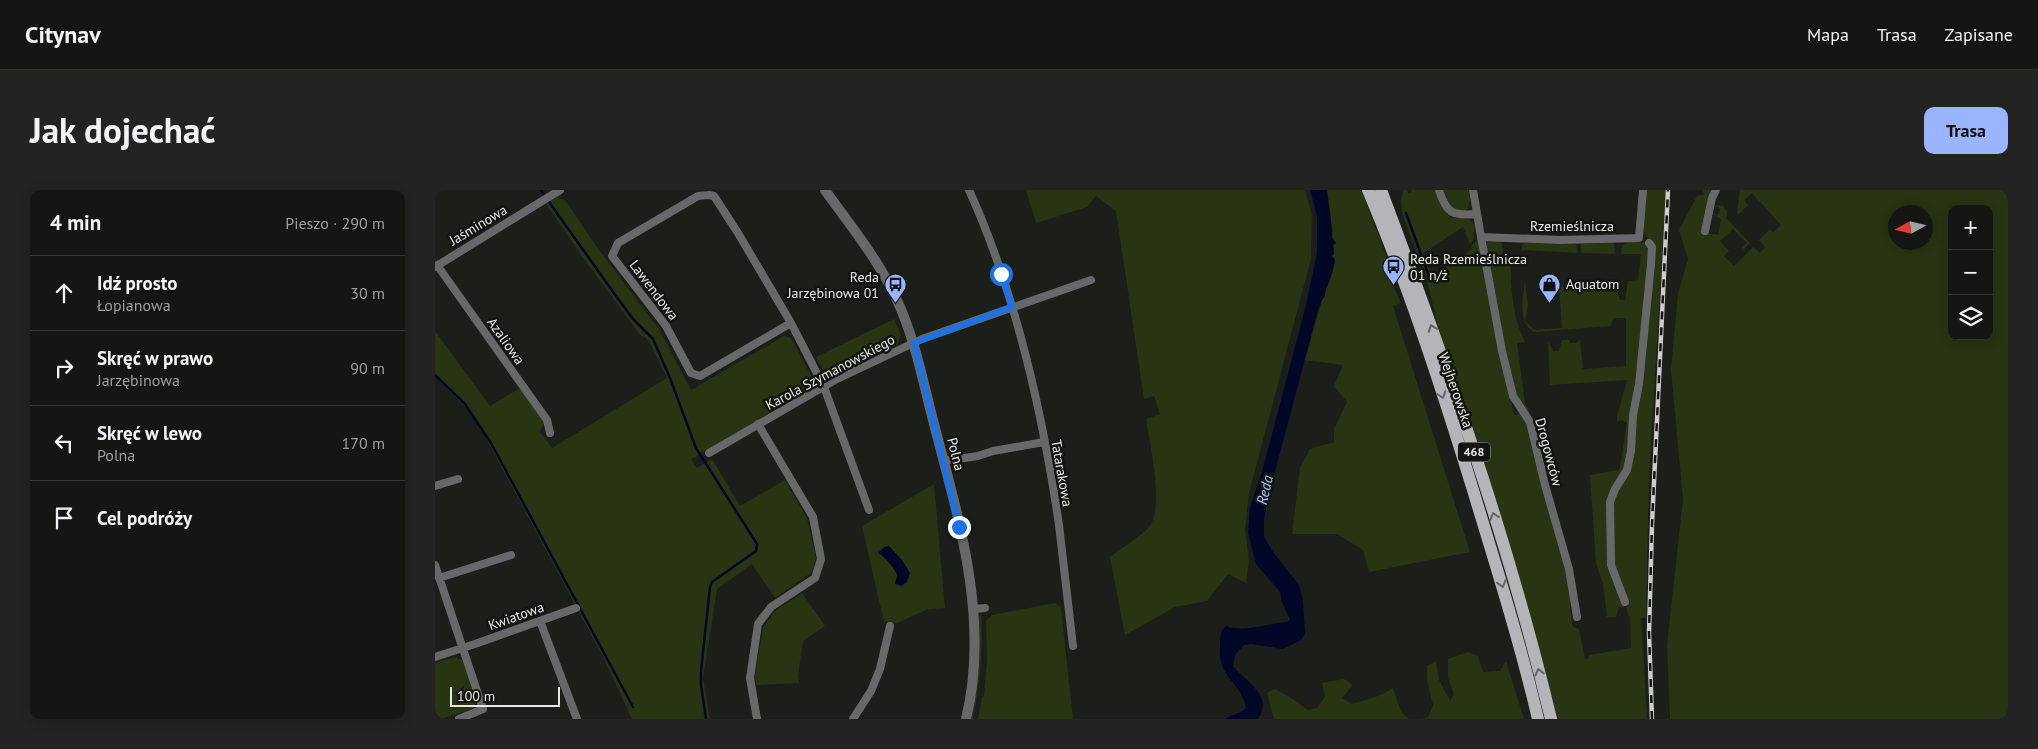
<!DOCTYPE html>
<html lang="pl">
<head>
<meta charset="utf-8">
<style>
  body { margin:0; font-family:"PT Sans",sans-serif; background:#222322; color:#f1f3f6 }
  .controls { position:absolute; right:15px; top:15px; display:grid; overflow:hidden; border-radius:10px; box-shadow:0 2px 12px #0003 }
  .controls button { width:45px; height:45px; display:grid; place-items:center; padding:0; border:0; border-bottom:1px solid #343534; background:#151614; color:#f1f3f6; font:25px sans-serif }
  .compass { position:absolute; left:1453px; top:15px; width:45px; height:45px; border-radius:50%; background:#151614; box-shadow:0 2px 12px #0003; rotate:262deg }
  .scale { position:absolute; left:15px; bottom:12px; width:110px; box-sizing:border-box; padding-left:5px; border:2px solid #e8e9e6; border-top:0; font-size:14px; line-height:18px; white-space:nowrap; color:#e8e9e6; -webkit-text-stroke:4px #131511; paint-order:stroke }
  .stop { position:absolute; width:15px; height:15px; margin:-11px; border:4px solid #1a73e8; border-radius:50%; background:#fff }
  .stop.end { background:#1a73e8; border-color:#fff; box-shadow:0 1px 5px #0008 }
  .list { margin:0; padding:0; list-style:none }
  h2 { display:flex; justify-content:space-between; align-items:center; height:65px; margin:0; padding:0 20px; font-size:21px }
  h2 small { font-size:16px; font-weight:400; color:#9d9fa0 }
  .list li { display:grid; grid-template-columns:32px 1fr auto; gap:15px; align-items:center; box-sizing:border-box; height:75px; padding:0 20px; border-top:1px solid #343534 }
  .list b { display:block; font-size:19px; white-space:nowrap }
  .list p { margin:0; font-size:16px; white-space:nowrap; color:#9d9fa0 }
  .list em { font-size:16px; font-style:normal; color:#9d9fa0 }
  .icon { flex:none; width:28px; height:28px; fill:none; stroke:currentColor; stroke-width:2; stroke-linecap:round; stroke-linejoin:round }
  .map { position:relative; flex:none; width:1573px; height:529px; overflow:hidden; border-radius:10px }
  header { display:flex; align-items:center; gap:30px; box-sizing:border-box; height:70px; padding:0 25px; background:#151614; border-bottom:1px solid #343534 }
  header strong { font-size:24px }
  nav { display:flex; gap:28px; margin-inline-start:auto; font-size:18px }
  .intro { display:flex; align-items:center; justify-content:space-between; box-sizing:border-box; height:120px; padding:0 30px }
  h1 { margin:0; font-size:35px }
  .button { padding:12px 22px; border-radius:10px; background:#9ab5fd; color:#111; font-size:18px; font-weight:700 }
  main { display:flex; gap:30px; padding:0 30px }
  aside { flex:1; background:#151614; border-radius:10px; box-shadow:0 2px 12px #0003 }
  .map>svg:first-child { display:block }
</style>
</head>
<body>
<header>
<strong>Citynav</strong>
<nav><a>Mapa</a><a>Trasa</a><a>Zapisane</a></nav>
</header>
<div class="intro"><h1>Jak dojechać</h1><a class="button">Trasa</a></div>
<main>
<aside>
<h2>4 min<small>Pieszo · 290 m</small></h2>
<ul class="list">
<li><svg class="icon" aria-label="ahead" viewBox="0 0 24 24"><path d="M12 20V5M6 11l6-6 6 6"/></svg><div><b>Idź prosto</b><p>Łopianowa</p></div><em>30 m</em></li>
<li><svg class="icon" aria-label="right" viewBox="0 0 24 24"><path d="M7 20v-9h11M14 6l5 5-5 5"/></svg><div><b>Skręć w prawo</b><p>Jarzębinowa</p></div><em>90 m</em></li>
<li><svg class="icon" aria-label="left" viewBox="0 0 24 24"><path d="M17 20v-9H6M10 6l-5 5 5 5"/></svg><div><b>Skręć w lewo</b><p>Polna</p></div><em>170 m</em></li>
<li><svg class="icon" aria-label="arrive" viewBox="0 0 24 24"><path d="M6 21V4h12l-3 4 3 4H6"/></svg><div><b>Cel podróży</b></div></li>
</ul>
</aside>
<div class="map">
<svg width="1573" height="529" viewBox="0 0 1573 529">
  <rect width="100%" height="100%" fill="#1c1e1a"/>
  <path fill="#293413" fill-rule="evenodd" d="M 591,0 L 870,0 L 877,25 L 876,69 L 814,303 L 810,340 L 814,370 L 811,393 L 793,384 L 772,411 L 740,417 L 690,445 L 675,367 C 684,360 709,344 715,336 C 729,314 715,255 711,229 L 725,224 L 719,206 L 709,209 L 681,21 L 661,6 L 652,17 L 601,33 Z
    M 892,0 L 926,0 L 954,73 L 952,74 L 955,88 L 966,113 L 958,116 L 1035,362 L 934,382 L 928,360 L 902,344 L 857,344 L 865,277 L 875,259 L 899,252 L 899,239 L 912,212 L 899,196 L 908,175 L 870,170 L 887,110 L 890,106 L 890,103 L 897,85 L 900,70 L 897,66 L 899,64 L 897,34 L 894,25 Z
    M 968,0 L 972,0 L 973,3 L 977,2 L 976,0 L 1001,0 L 1006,16 L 1015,27 L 1035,30 L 1040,35 L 1038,50 L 1035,54 L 1028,37 L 988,63 L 997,87 L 1037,59 L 1036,56 L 1041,51 L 1043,43 L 1079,225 L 1083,225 L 1082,217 L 1090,226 L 1111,311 C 1120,337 1130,366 1134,394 C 1136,409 1134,423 1138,437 L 1144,439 L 1150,469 L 1154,468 L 1154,465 L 1196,458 L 1195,426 L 1193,426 L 1190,406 L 1179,381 L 1178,306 L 1193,283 L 1215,51 C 1202,40 1210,15 1211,0 L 1231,0 L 1214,287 L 1211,428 L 1206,428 L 1212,529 L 1122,529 L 1087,399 L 1002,133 L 993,94 L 967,23 L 966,11 Z
    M 1009,0 L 1033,0 L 1035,9 L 1033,19 L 1030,21 L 1017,19 Z
    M 1268,0 L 1276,0 L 1266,42 L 1283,45 L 1286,29 L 1279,25 L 1277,22 L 1282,25 L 1285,19 L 1281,15 L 1288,16 L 1292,21 L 1291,28 L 1315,53 L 1309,59 L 1307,58 L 1312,53 L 1298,39 L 1285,51 L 1294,61 L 1289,66 L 1299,76 L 1318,57 L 1325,63 L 1330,57 L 1324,50 L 1335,39 L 1338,42 L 1346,35 L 1317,3 L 1309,10 L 1313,15 L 1304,24 L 1302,23 L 1305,0 L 1573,0 L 1573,529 L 1235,529 L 1232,455 L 1248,309 L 1236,180 L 1243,103 L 1253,69 L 1244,40 L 1262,6 L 1269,5 ZM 1517,19 L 1554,19 L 1554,146 L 1517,146 ZM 1460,22 L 1490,22 L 1490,52 L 1460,52 Z
    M 130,1 L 123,8 L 130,10 L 164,60 L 224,139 L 256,200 L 349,146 L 356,148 L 378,189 L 374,199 L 256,269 L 262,278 L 277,269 L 305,316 L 350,290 L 372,328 L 381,368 L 376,383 L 340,408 L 317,374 L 282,399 L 268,488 L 275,529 L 197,529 L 168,467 L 39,226 L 0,187 L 0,141 L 55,216 L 85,198 L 109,232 L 105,242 L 117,258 L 232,188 L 215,153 L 210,147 L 206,146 L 149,69 L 111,14 Z
    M 1052,51 L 1066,51 L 1070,70 L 1076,71 C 1075,97 1078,129 1090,152 L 1082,153 L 1090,214 L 1096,224 L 1093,224 L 1079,202 L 1051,66 Z
    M 1192,51 L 1212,53 L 1215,58 L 1203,190 L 1197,220 L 1193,229 L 1195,238 L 1191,276 L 1179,298 L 1175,359 L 1189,415 L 1188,418 L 1184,417 L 1181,427 L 1172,427 L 1168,393 L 1161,374 L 1155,285 L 1183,280 L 1185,278 L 1192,233 L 1187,230 L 1182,231 L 1182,226 L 1192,190 L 1115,195 L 1113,151 L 1118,161 L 1124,161 L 1127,150 L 1134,150 L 1135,153 L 1142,153 L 1145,149 L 1148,179 L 1191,176 L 1191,128 L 1179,128 L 1175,136 L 1099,142 C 1082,131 1088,109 1090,91 L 1093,116 L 1090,131 L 1099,140 L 1127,138 L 1124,97 L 1184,92 L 1183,104 L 1185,110 L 1190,110 L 1193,91 L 1203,90 L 1206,64 L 1186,64 L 1187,55 L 1192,54 Z
    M 1092,52 L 1141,54 L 1143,63 L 1088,60 L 1087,62 L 1087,55 Z
    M 1179,52 L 1180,64 L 1146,63 L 1146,54 Z
    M 459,129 L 466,145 L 462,155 L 399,184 L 389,182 L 381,167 Z
    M 499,294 L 510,418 L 493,419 L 462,433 L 449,432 L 427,336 Z
    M 367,403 L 390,436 L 368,451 L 363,485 L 364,493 L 321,495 L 320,487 L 328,437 L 340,421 Z
    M 620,413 L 626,418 L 638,529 L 543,529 L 547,507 L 549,506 L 552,470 L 551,431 L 557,425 Z
    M 546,423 C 548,459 545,493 538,529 L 534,529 L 543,428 Z
    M 1033,462 L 1043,466 L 1048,482 L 1065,481 L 1071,471 L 1089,529 L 987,529 L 993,527 L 998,515 L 992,490 L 992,476 L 1001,471 L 1004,490 L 1015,511 L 1019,504 L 1013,488 L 1013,469 Z
    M 20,467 L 27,470 L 41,512 L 39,518 L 6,529 L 0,529 L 0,473 Z
    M 909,489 L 918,495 L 907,508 L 917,514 C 932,509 945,507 958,498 L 966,522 L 974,529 L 839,529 L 832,503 L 840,499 L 858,509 L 873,520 L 882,518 L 890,507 L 887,493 Z"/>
  <path fill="#030727" d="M 875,0 L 892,0 C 894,16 897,32 897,48 L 901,53 L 898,55 L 899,64 L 897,66 L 900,70 L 898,79 L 890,103 L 890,106 L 887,110 L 883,120 L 833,308 L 829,329 L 829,347 L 838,362 L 864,395 L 868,410 L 870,444 L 866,450 L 848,459 L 816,454 L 809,455 L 800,465 L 798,476 C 811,492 839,505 823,529 L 791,529 C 797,523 806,525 811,518 C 806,490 782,489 785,455 C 785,450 785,444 787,440 L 791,436 C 811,443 832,433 852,432 L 855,430 L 847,412 L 845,402 L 821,374 L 813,343 L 815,317 L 827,282 L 871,115 L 882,63 L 882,26 Z
    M 454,356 L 467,370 L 475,383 L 472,392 L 466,396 L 460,394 C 460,392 462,387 462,385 C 461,380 448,365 443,363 L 449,357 Z"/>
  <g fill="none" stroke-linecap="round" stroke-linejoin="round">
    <path stroke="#030727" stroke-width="2.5" d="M 106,0 L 110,6
      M 114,12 L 181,106 L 198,129 L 218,149 L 235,188 L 261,258 L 322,354 L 321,361 L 277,392 L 275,397 L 266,481 L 266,495 L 271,529
      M 971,23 L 995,89
      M 0,185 L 30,214 L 56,253 L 198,517"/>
    <path stroke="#67686a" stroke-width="8" d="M 534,0 C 580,101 608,226 624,335 C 629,375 633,416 638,456
      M 1004,0 C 1012,24 1017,26 1042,24
      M 1038,0 L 1046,47 L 1126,50 L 1204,48 L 1208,0
      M 274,5 L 279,6 L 303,43 L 356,133 L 265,186 L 256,183 L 231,136 L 177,66 L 183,53 L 263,6 Z
      M 1270,41 L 1277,8 L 1281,0
      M 1046,47 L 1067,161 L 1078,206 L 1095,232 L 1110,295 L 1134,379 L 1142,427
      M 2,75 L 112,230 L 115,243
      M 0,77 L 125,0
      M 356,133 L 389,197 L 434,320
      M 274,263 L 400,190 L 487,149 L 656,90
      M 508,271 L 543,266 L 558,261 L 609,252
      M 0,296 L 23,289
      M 0,375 L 48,519 L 24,529
      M 4,388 L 76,365
      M 1190,412 L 1176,375 L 1175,312 L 1180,299 L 1192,280 L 1196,261 L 1198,225 L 1204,194 L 1216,74 L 1217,57 L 1214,53
      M 539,419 L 550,418
      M 105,431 L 142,529
      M 0,467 L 40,454 L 141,418
      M 322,529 L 315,488 L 323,434 L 336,417 L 380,388 L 386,369 L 378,327 L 323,234
      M 418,529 L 436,501 L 445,479 L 455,436"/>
    <path stroke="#67686a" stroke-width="10" d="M 390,0 C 415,35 443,69 461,108 C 480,148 488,192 499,234 C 524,330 555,430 531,529"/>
    <path stroke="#b3b5b9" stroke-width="12" d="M 933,0 C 974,97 1007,199 1038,300 C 1061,376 1085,452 1103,529
      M 946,0 C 1011,173 1073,349 1116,529"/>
    <defs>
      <path id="rail" d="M 1217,529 L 1214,443 L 1217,334 L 1233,0"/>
    </defs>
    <use href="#rail" stroke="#cbccc9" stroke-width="4.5"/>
    <use href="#rail" stroke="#131511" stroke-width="2.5" stroke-dasharray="8" stroke-linecap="butt"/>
  </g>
  <defs><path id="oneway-chevron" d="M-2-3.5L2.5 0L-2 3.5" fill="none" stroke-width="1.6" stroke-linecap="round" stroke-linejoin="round" transform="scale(1.25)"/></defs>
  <g stroke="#636565">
    <use href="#oneway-chevron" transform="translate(997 138) rotate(-110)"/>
    <use href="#oneway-chevron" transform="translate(1007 205) rotate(72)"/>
    <use href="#oneway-chevron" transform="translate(1059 326) rotate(-107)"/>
    <use href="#oneway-chevron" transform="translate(1067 394) rotate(73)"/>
    <use href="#oneway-chevron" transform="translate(1104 482) rotate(-104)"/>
  </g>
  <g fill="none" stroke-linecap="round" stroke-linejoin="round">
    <path stroke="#1a73e8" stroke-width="6" d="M 524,337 L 479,153 L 577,117 L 566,84"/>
  </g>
  <defs>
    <symbol id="bus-pin" viewBox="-11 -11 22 30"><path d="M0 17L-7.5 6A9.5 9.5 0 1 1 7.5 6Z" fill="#9ab5fd" stroke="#131511"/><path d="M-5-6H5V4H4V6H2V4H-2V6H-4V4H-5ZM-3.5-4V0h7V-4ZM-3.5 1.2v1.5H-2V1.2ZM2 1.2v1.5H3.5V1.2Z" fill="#111"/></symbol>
    <symbol id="shop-pin" viewBox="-11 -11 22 30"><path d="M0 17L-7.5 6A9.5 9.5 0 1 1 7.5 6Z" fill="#9ab5fd" stroke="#131511"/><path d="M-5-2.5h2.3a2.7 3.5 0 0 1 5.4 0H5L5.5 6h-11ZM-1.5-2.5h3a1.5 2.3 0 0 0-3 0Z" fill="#111"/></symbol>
  </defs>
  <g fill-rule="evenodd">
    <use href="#bus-pin" x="946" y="64" width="25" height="34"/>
    <use href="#shop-pin" x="1102" y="82" width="25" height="34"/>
    <use href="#bus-pin" x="448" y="82" width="25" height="34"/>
  </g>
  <g text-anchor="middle" stroke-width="5" stroke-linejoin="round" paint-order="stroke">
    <rect fill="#131511" stroke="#a8a9a6" stroke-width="1" x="1023" y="252.5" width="32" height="19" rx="4"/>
    <g font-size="12" font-weight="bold" fill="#e8e9e6">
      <text x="1039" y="266">468</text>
    </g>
    <g font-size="14" fill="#e8e9e6" stroke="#131511">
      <text transform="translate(43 35) rotate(-31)" y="5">Jaśminowa</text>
      <text x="1137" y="41">Rzemieślnicza</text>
      <text transform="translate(219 100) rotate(53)" y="5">Lawendowa</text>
      <text transform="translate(71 151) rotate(55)" y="5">Azaliowa</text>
      <text transform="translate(395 182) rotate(-28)" y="5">Karola Szymanowskiego</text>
      <text transform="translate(1021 200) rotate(71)" y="5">Wejherowska</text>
      <text transform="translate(1114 262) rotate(75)" y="5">Drogowców</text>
      <text transform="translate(521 264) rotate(76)" y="5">Polna</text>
      <text transform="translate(627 283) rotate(80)" y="5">Tatarakowa</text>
      <text transform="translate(81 426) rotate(-20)" y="5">Kwiatowa</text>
    </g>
    <g font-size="14" fill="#e8e9e6" stroke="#131511" text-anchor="start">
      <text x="975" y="74">Reda Rzemieślnicza<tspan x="975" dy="16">01 n/ż</tspan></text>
      <text x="444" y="92" text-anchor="end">Reda<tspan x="444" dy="16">Jarzębinowa 01</tspan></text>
      <text x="1131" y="99">Aquatom</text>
    </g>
    <g font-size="15" font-style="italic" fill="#afc4f8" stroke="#131511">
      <text transform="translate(830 300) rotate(-77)" y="5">Reda</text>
    </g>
  </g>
</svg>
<div class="controls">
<button>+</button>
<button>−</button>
<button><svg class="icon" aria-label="layers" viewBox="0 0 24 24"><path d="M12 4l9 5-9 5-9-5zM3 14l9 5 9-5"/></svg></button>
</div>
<svg class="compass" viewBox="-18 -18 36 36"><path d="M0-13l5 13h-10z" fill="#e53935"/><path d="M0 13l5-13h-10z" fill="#9d9fa0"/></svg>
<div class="scale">100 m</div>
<div class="stop" style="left:566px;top:84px"></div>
<div class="stop end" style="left:524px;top:337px"></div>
</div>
</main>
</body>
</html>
